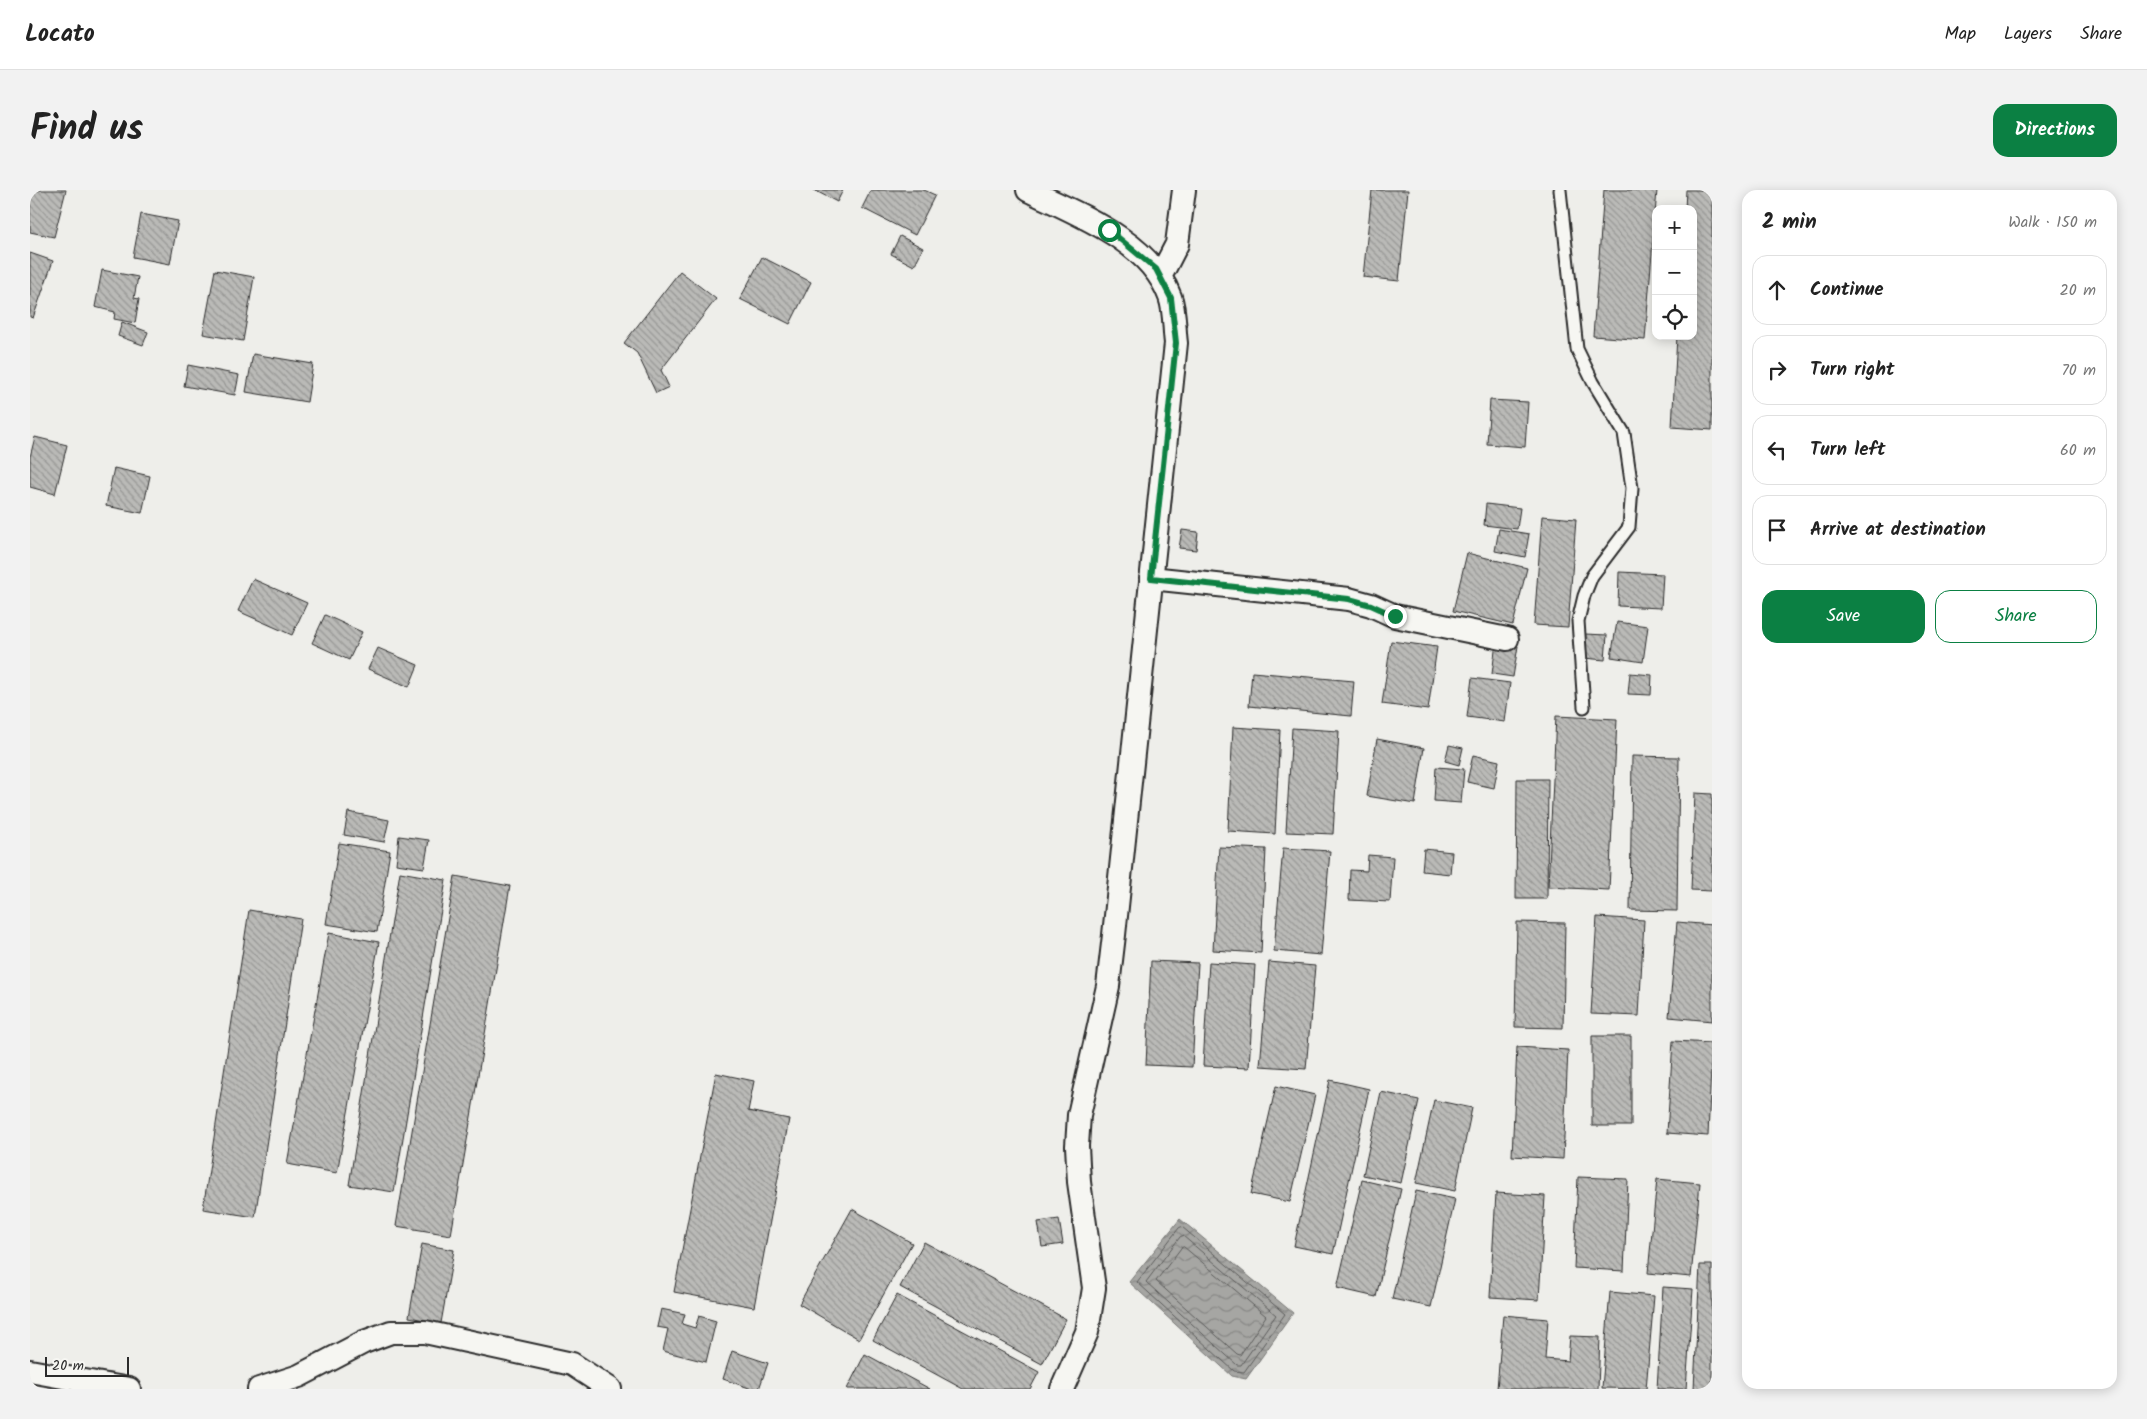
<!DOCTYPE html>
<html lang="en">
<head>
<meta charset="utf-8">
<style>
  body { margin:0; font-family:Kalam,sans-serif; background:#f2f2f2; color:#222 }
  .controls { position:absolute; right:15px; top:15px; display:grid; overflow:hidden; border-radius:10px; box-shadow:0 2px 12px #0003 }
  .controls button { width:45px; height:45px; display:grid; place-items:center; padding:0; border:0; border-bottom:1px solid #e0e0e0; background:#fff; color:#222; font:25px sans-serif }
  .scale { position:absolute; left:15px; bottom:12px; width:84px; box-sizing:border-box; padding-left:5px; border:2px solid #2b2b2b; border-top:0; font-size:14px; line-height:18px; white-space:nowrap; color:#2b2b2b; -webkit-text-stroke:4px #f6f6f2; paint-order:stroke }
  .stop { position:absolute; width:15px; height:15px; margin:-11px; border:4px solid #0b8043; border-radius:50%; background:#fff }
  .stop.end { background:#0b8043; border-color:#fff; box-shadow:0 1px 5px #0008 }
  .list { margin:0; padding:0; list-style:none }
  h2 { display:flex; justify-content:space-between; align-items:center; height:65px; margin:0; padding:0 20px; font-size:21px }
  h2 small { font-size:16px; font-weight:400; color:#767676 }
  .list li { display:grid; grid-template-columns:32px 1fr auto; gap:15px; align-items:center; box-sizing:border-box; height:70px; margin:0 10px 10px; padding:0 10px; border:1px solid #e0e0e0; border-radius:15px }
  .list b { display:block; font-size:19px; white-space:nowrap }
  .list em { font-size:16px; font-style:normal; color:#767676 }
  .actions { display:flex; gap:10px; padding:15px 20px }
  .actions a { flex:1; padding:11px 0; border:1px solid #0b8043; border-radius:15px; text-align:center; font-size:18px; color:#0b8043 }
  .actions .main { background:#0b8043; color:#fff }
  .icon { flex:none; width:28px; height:28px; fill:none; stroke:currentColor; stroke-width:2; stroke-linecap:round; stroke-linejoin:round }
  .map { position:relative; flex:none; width:1682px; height:1199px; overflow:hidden; border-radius:15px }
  header { display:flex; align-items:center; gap:30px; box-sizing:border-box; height:70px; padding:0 25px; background:#fff; border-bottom:1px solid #e0e0e0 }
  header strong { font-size:24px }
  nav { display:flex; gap:28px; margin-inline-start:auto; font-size:18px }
  .intro { display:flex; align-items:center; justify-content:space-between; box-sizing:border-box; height:120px; padding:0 30px }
  h1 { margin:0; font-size:35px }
  .button { padding:12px 22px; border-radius:15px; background:#0b8043; color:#fff; font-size:18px; font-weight:700 }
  main { display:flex; gap:30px; padding:0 30px }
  aside { flex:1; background:#fff; border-radius:15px; box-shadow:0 2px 12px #0003 }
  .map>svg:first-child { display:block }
</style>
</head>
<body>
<header>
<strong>Locato</strong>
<nav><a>Map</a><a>Layers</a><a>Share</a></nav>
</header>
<div class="intro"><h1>Find us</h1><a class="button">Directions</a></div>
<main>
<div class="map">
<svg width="1682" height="1199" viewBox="0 0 1682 1199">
  <defs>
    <pattern id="water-waves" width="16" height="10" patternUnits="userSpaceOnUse" patternTransform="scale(1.25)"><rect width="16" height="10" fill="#a6a6a3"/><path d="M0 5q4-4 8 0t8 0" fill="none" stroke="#878785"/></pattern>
    <pattern id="building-back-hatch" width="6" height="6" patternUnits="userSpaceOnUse" patternTransform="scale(1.25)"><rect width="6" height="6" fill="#babab7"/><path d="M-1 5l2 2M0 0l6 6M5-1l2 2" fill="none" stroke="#979795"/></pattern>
  </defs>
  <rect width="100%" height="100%" fill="#eeeeea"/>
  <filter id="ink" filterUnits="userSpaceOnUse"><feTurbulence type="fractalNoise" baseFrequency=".02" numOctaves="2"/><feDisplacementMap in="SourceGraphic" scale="10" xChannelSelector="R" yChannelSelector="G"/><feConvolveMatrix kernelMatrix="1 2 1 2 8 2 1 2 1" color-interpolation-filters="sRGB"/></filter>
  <g filter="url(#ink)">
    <path fill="url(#water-waves)" stroke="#757573" d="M 1150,1029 L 1263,1123 L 1216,1189 L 1202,1186 L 1099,1092 Z"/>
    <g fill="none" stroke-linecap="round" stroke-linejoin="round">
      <path stroke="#5c5c5b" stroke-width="1" d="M 1152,1037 L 1255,1124 L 1214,1182 L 1204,1181 L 1107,1092 L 1149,1038 Z
        M 1153,1046 L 1246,1125 L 1211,1175 L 1207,1175 L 1116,1092 L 1150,1047 Z
        M 1154,1057 L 1236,1126 L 1210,1165 L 1207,1164 L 1126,1091 L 1151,1058 Z"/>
    </g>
    <path fill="url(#building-back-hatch)" stroke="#2b2b2b" d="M 0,0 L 36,0 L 24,47 L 0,42 Z
      M 784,0 L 813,0 L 807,12 Z
      M 841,0 L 894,0 L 905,5 L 885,45 L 832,18 Z
      M 1342,0 L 1378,0 L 1369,91 L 1333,87 Z
      M 1574,0 L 1627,0 L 1615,150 L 1563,146 Z
      M 1656,0 L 1682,0 L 1682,240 L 1642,237 L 1647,146 L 1663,146 L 1663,19 L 1655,19 Z
      M 111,24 L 148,31 L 140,74 L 103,67 Z
      M 870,46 L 893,58 L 884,76 L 861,64 Z
      M 0,63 L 23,71 L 3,128 L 0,127 Z
      M 732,67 L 781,92 L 760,134 L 710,109 Z
      M 72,80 L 108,87 L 104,108 L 109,109 L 105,133 L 84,129 L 85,122 L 65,117 Z
      M 185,80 L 224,87 L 213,151 L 173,144 Z
      M 650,81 L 686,109 L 631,180 L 639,197 L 626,203 L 607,163 L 594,153 Z
      M 92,132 L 118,142 L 113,155 L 88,146 Z
      M 223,164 L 283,174 L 277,212 L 216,202 Z
      M 158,175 L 209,185 L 205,205 L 154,196 Z
      M 1460,210 L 1498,212 L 1495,257 L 1457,254 Z
      M 5,247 L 37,255 L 25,304 L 0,297 L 0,267 Z
      M 84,278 L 120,286 L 112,323 L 76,316 Z
      M 1456,314 L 1490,318 L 1487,339 L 1454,335 Z
      M 1512,326 L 1546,329 L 1538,437 L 1504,435 Z
      M 1469,339 L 1499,344 L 1495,367 L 1465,361 Z
      M 1152,340 L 1168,342 L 1166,360 L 1149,358 Z
      M 1437,363 L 1497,378 L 1483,435 L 1423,421 Z
      M 1589,382 L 1633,384 L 1631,418 L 1588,416 Z
      M 223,389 L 277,413 L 262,445 L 208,421 Z
      M 295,425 L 332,442 L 319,470 L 282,453 Z
      M 1587,432 L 1618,436 L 1613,472 L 1581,467 Z
      M 1555,444 L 1577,445 L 1575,470 L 1554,468 Z
      M 1361,451 L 1407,457 L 1398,520 L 1352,514 Z
      M 1466,453 L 1488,456 L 1483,487 L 1462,484 Z
      M 348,458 L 388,475 L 379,497 L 338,479 Z
      M 1222,482 L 1324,491 L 1321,526 L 1219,516 Z
      M 1600,483 L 1622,485 L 1621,505 L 1598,504 Z
      M 1442,488 L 1480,493 L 1475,532 L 1437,527 Z
      M 1526,526 L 1587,529 L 1579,700 L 1518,697 Z
      M 1203,537 L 1250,540 L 1245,644 L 1198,641 Z
      M 1262,538 L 1309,541 L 1303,644 L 1256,642 Z
      M 1347,549 L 1394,558 L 1385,614 L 1337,606 Z
      M 1419,555 L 1433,558 L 1429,575 L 1415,571 Z
      M 1443,565 L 1469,571 L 1464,598 L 1437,592 Z
      M 1602,566 L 1649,567 L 1647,721 L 1600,720 Z
      M 1406,577 L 1434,579 L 1431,613 L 1404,611 Z
      M 1487,589 L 1518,589 L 1517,709 L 1486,709 Z
      M 1665,603 L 1682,604 L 1682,701 L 1661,700 Z
      M 318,622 L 359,630 L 354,652 L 314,645 Z
      M 369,646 L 399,650 L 394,678 L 366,674 Z
      M 309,653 L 360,661 L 347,742 L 296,734 Z
      M 1189,657 L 1236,659 L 1231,763 L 1183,760 Z
      M 1253,658 L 1300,661 L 1291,765 L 1244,761 Z
      M 1394,659 L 1422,662 L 1420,684 L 1392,681 Z
      M 1338,665 L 1363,667 L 1360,712 L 1319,710 L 1320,680 L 1337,681 Z
      M 370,682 L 416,690 L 364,1002 L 319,995 Z
      M 425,686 L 480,696 L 421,1045 L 366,1036 Z
      M 219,720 L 271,729 L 225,1027 L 173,1019 Z
      M 1567,727 L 1614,730 L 1609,826 L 1561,824 Z
      M 1487,732 L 1535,733 L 1533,838 L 1485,837 Z
      M 1647,732 L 1682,735 L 1682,831 L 1639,827 Z
      M 299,743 L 349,752 L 307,983 L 257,974 Z
      M 1121,771 L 1168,773 L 1162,877 L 1116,875 Z
      M 1179,772 L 1225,775 L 1219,878 L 1173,876 Z
      M 1239,772 L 1285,776 L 1276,879 L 1230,876 Z
      M 1562,846 L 1601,846 L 1601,936 L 1562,936 Z
      M 1643,851 L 1682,853 L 1678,946 L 1637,943 Z
      M 1487,857 L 1538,860 L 1533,969 L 1482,966 Z
      M 686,883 L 724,891 L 718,921 L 759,929 L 724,1117 L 644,1102 Z
      M 1300,890 L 1339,899 L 1303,1064 L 1264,1056 Z
      M 1246,896 L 1285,905 L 1260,1012 L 1221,1004 Z
      M 1351,902 L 1389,910 L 1371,993 L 1333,985 Z
      M 1404,910 L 1442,918 L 1425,1001 L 1386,993 Z
      M 1548,987 L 1598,989 L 1594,1081 L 1544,1078 Z
      M 1627,989 L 1670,993 L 1661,1087 L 1618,1083 Z
      M 1332,990 L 1371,999 L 1346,1107 L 1307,1098 Z
      M 1386,1001 L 1425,1009 L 1401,1117 L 1362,1109 Z
      M 1466,1003 L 1515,1006 L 1509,1110 L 1460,1107 Z
      M 822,1019 L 882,1053 L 829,1149 L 769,1114 Z
      M 1029,1029 L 1033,1054 L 1012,1057 L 1008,1032 Z
      M 894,1052 L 1036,1129 L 1012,1174 L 870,1097 Z
      M 392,1054 L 424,1060 L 411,1133 L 379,1127 Z
      M 1670,1075 L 1682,1075 L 1682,1199 L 1664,1199 Z
      M 1633,1097 L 1663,1099 L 1656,1199 L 1627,1199 Z
      M 1580,1102 L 1624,1106 L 1616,1199 L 1572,1198 Z
      M 867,1105 L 1009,1182 L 1000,1199 L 933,1199 L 843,1150 Z
      M 631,1119 L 655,1124 L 652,1134 L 665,1138 L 669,1126 L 686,1131 L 676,1172 L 633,1161 L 638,1139 L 627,1137 Z
      M 1473,1125 L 1518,1129 L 1515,1169 L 1538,1171 L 1540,1146 L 1570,1147 L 1568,1199 L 1467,1199 Z
      M 702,1161 L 738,1173 L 729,1199 L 722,1199 L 693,1189 Z
      M 835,1164 L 900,1199 L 817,1199 Z"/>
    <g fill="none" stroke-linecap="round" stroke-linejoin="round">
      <defs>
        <path id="service" d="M 1530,0 L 1547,159 L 1563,192 L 1594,243 L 1602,298 L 1599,337 L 1562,386 L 1554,406 L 1548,431 L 1554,517"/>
        <path id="minor" d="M 998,0 C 1047,24 1120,51 1140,107 C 1145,120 1144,139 1146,153 L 1084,745 L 1078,796 L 1049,925 L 1047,956 L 1049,992 L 1064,1098 L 1057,1142 L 1032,1199
          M 1130,87 L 1147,54 L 1154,0
          M 1121,388 L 1319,409 L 1341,415 L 1365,426 L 1477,449
          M 0,1181 L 99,1199
          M 229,1199 L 269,1186 L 334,1152 L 361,1142 L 395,1142 L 542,1174 L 580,1199"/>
      </defs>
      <use href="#service" stroke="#2b2b2b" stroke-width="15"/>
      <use href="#minor" stroke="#2b2b2b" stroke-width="26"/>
      <use href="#service" stroke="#f6f6f2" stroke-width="11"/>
      <use href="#minor" stroke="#f6f6f2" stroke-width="22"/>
    </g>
  </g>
  <g fill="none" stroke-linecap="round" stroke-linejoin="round" filter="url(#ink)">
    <path stroke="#0b8043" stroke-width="6" d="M 1079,40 L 1126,79 L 1141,108 L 1146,153 L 1121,388 L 1319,409 L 1341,415 L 1365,426"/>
  </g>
</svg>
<div class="controls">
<button>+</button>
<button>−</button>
<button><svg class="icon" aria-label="locate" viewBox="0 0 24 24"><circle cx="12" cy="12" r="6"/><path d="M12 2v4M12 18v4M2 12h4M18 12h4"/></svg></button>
</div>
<div class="scale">20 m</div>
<div class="stop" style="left:1079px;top:40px"></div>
<div class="stop end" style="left:1365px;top:426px"></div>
</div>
<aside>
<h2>2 min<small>Walk · 150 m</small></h2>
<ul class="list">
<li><svg class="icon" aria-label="ahead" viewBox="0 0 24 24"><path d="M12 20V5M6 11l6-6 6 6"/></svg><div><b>Continue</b></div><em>20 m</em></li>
<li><svg class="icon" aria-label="right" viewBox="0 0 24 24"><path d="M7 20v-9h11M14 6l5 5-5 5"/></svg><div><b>Turn right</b></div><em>70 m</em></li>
<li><svg class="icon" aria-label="left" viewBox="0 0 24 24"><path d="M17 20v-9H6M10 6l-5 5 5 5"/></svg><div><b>Turn left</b></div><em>60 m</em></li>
<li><svg class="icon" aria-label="arrive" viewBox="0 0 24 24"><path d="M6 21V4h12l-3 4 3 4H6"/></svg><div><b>Arrive at destination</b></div></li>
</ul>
<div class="actions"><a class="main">Save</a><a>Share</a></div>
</aside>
</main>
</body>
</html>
